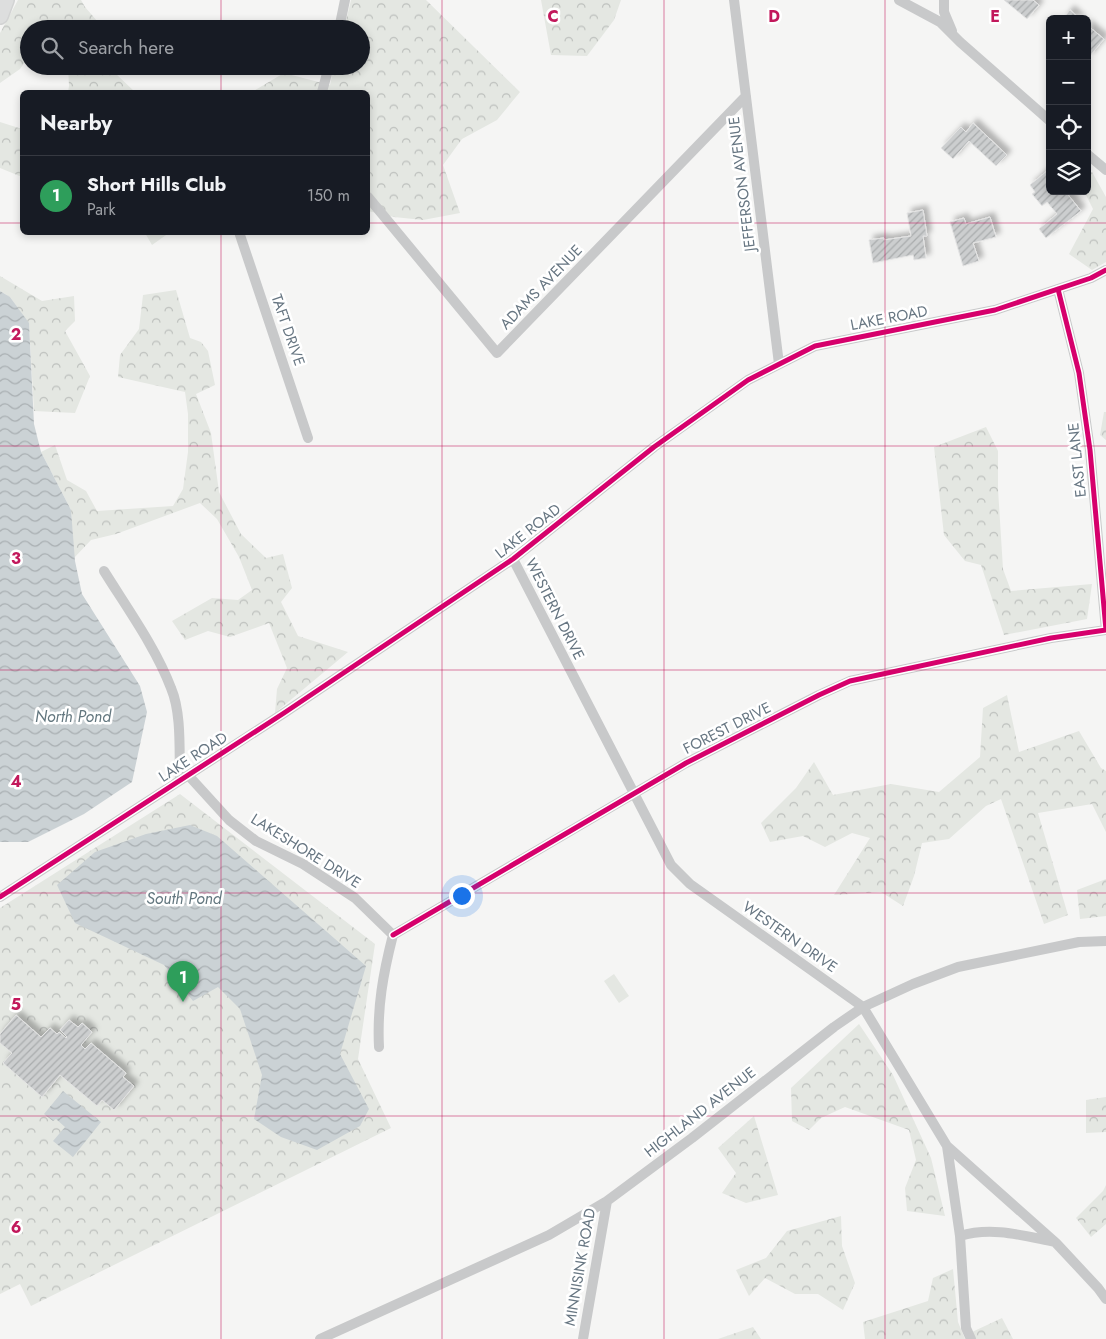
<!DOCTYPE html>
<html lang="en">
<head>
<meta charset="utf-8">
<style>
  body { margin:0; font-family:Jost,sans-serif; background:#20242c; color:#f1f3f6 }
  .controls { position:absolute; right:15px; top:15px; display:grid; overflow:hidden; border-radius:8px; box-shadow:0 2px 8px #0003 }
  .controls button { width:45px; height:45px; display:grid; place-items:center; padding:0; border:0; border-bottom:1px solid #363941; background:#171b24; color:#f1f3f6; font:25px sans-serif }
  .you { position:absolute; left:461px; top:895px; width:18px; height:18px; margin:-12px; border:4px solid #fff; border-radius:50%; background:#1a73e8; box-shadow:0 0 0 8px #1a73e833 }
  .badge { display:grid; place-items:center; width:32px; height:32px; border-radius:50%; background:#ea580c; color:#fff; font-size:16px; font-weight:700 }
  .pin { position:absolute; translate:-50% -41px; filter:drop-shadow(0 1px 2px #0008) }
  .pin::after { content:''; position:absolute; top:26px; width:18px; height:15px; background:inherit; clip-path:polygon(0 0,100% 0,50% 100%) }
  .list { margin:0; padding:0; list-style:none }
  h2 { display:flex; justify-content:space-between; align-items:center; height:65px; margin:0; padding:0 20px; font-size:21px }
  h2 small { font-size:16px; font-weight:400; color:#9ea1a6 }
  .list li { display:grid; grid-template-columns:32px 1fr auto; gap:15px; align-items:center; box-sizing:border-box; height:80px; padding:0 20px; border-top:1px solid #363941 }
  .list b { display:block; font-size:19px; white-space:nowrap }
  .list p { margin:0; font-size:16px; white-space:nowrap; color:#9ea1a6 }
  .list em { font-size:16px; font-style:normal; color:#9ea1a6 }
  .icon { flex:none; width:28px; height:28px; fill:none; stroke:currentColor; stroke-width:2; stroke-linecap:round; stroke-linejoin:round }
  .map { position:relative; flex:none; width:1106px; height:1339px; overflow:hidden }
  .search { position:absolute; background:#171b24; box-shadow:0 2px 8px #0003; left:20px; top:20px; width:350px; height:55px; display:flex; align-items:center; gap:12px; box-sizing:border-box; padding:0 18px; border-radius:28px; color:#9ea1a6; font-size:19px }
  .panel { position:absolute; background:#171b24; box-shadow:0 2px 8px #0003; left:20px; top:90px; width:350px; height:145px; border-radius:8px }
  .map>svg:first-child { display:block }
</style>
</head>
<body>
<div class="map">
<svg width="1106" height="1339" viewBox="0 0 1106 1339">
  <defs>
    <pattern id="forest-crowns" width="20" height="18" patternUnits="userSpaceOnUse" patternTransform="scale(1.25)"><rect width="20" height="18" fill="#e4e7e2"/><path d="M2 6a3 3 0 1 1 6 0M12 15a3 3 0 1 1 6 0" fill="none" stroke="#bdc0bd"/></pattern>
    <pattern id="water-waves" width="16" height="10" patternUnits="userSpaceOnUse" patternTransform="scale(1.25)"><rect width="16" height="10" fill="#cbd2d5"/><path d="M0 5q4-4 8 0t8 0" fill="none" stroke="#a9afb2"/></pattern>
    <pattern id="building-hatch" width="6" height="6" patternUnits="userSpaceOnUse" patternTransform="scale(1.25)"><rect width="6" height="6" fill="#cccecf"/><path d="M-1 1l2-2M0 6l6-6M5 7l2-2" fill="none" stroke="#a9acad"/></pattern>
    <filter id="shadow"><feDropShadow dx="4.5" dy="-4.5" stdDeviation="2.5" flood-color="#0004"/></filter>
  </defs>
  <rect width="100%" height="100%" fill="#f5f5f4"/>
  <path fill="#e4e7e2" d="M 614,974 L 629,996 L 619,1003 L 604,981 Z"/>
  <path fill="url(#forest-crowns)" d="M 18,0 L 81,0 L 85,7 L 104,29 L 29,29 L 29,56 L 20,69 L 0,83 L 0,33 Z
    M 351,0 L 426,0 L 520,92 L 497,120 L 462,139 L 443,165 L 460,213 L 423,220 L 394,217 L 368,211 L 368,92 L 173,92 L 178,90 L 252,92 L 284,73 L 330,85 L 334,66 L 361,66 L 361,29 L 344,29 Z
    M 541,0 L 621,0 L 614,20 L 587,56 L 551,55 Z
    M 68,66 L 115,66 L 115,73 L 135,92 L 68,92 L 69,86 Z
    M 0,122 L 22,129 L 22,177 L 0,168 Z
    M 1092,172 L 1106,197 L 1106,262 L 1092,270 L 1069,254 L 1093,209 L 1084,191 L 1087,191 L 1087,174 Z
    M 145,233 L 169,233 L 152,245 Z
    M 0,276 L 42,301 L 74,296 L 75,321 L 65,331 L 90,376 L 75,413 L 34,411 L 29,324 L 10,297 L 0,291 Z
    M 176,290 L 190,338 L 201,342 L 208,351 L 215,385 L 196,394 L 211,433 L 219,492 L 241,534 L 266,558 L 283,554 L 292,588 L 281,602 L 298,636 L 348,652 L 275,713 L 277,689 L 287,668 L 269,623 L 230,637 L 208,631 L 185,640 L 172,621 L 212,598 L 238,600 L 252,590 L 239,557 L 217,519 L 200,503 L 116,534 L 91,540 L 74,558 L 71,510 L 41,452 L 55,445 L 67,480 L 86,491 L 97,511 L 173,506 L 183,489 L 188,452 L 188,414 L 185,392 L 118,377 L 120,355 L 139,329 L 143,295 Z
    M 1104,412 L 1106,412 L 1106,440 L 1100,435 Z
    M 986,427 L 998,451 L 998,489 L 1003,569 L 1011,591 L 1092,584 L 1087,619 L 1004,635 L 981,565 L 965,561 L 944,535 L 934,447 Z
    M 1007,695 L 1019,752 L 1079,731 L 1101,768 L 1106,771 L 1106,832 L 1092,804 L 1038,813 L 1068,915 L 1044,924 L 1001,799 L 986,806 L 949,839 L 922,843 L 914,876 L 903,906 L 881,892 L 834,895 L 870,838 L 852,833 L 825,847 L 803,836 L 770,842 L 761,823 L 796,788 L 814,762 L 833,795 L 891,784 L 939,792 L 980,757 L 983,708 Z
    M 180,794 L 375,944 L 358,1059 L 391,1128 L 31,1306 L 20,1284 L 0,1294 L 0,908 Z
    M 1106,879 L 1106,916 L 1080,919 L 1077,890 Z
    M 859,1024 L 893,1075 L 931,1158 L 945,1216 L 907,1211 L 905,1188 L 916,1160 L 909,1130 L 845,1107 L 821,1118 L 809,1130 L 792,1121 L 791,1088 Z
    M 1106,1097 L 1106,1132 L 1086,1133 L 1086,1100 Z
    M 754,1116 L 778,1195 L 746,1203 L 722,1193 L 736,1173 L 718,1148 Z
    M 1106,1185 L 1106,1224 L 1091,1237 L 1076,1218 L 1103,1191 Z
    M 841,1216 L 842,1246 L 855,1283 L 843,1310 L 818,1294 L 795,1294 L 765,1278 L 749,1296 L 736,1270 L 766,1258 L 787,1231 Z
    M 953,1269 L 958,1322 L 965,1339 L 865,1339 L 863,1322 L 928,1301 L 933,1278 Z
    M 1002,1318 L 1013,1339 L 975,1339 L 972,1332 Z
    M 753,1327 L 761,1339 L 718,1339 Z"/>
  <path fill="url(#water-waves)" d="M 0,291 L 10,297 L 29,323 L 34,424 L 41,452 L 71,510 L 75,561 L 82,594 L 140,686 L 147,712 L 132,782 L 84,814 L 28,842 L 0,842 Z
    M 190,825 L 217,836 L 366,966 L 340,1054 L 369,1109 L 360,1126 L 317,1150 L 281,1137 L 254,1119 L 262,1075 L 240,1009 L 218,987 L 193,1001 L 164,965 L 75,923 L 57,885 L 95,852 L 146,834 Z
    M 63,1091 L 101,1122 L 73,1157 L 53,1141 L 65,1127 L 56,1119 L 53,1121 L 44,1114 Z"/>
  <path fill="url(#building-hatch)" stroke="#e4e4e4" filter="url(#shadow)" d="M 1004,0 L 1033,0 L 1039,5 L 1027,19 Z
    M 1070,10 L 1080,19 L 1063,19 Z
    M 1087,25 L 1104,39 L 1089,57 L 1087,55 Z
    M 973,123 L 1007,155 L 996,166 L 969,141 L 953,159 L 941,148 L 961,127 L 966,132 Z
    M 1048,170 L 1050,172 L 1050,191 L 1065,191 L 1081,211 L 1046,238 L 1039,229 L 1057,214 L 1047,202 L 1042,206 L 1032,194 L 1035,192 L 1030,185 Z
    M 923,210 L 927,236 L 923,236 L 926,258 L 914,260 L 913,255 L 873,263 L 869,240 L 884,238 L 884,240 L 911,236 L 907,213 Z
    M 990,217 L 996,237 L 973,243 L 979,261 L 963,266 L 950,222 L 964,218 L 966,224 Z
    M 16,1015 L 41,1037 L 50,1028 L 57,1034 L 59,1032 L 66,1038 L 67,1037 L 60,1030 L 69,1020 L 78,1027 L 82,1023 L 92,1032 L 81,1045 L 85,1049 L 91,1043 L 126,1073 L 123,1077 L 134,1086 L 114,1110 L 102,1100 L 97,1106 L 60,1075 L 42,1097 L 3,1063 L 12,1053 L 0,1043 L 0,1034 Z"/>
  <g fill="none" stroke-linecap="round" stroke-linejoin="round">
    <defs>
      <path id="secondary" d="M 0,16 L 6,0"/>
    </defs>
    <use href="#secondary" stroke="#d2d3d3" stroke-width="18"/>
    <path stroke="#c8c9ca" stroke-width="10" d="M 734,0 L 779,364
      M 899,0 L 940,22 L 960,42 L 1050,121
      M 944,0 L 944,12 L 952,31
      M 339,29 L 345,0
      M 322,92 L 329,66
      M 1087,154 L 1106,170
      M 368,197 L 497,353 L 746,96
      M 239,232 L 308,438
      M 513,559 L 671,865 L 690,884 L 863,1007 L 947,1146 L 1056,1243 L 1098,1288 L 1106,1299
      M 104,571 C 127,608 156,648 171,688 C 182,714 179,752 180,780
      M 188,775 L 229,820 L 256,841 L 303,864 L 355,898 L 393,935 C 383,974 377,1007 379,1047
      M 0,897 L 284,713 L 513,559 L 654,447 L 748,380 L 815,346 L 995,310 L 1091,278 L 1106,270
      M 393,935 L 686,763 L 819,695 L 850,681 L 1051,638 L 1106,630 L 1090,450 L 1079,373 L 1058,289
      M 947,1146 L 960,1236 L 966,1328 L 971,1339
      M 960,1236 C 992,1226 1024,1236 1055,1242
      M 320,1339 L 549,1235 L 607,1201 L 692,1138 L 834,1027 L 863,1007 L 913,984 L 958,967 L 1079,942 L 1106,941
      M 583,1339 L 607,1201"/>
    <use href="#secondary" stroke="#dddede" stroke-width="15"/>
    <defs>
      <path id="cycleway" d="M 0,897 L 284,713 L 513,559 L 654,447 L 748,380 L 815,346 L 995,310 L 1091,278 L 1106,270
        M 393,935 L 686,763 L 819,695 L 850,681 L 1051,638 L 1106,630 L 1090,450 L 1079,373 L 1058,289"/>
    </defs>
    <use href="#cycleway" stroke="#fff" stroke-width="8"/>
    <use href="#cycleway" stroke="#d6006c" stroke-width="5"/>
  </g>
  <path fill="none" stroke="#c2185b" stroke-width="1" stroke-opacity="0.55" d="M 221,0 L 221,29M 442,0 L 442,1339M 664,0 L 664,1339M 885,0 L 885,1339M 221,66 L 221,92M 0,223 L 22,223M 368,223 L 1106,223M 221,232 L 221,1339M 0,446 L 1106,446M 0,670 L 1106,670M 0,893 L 1106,893M 0,1116 L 1106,1116"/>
  <g text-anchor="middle" stroke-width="5" stroke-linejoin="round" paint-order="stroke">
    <g font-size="15" fill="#677682" stroke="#fff">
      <text transform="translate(742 184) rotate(-97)" y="5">JEFFERSON AVENUE</text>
      <text transform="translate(541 287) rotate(-46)" y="5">ADAMS AVENUE</text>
      <text transform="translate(889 318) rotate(-11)" y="5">LAKE ROAD</text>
      <text transform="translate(288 330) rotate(71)" y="5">TAFT DRIVE</text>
      <text transform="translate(1077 460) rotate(-96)" y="5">EAST LANE</text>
      <text transform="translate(528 531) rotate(-38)" y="5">LAKE ROAD</text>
      <text transform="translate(555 609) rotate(63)" y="5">WESTERN DRIVE</text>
      <text transform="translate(727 728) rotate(-27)" y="5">FOREST DRIVE</text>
      <text transform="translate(193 757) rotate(-33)" y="5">LAKE ROAD</text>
      <text transform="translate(306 851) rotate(32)" y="5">LAKESHORE DRIVE</text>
      <text transform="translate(790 937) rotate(35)" y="5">WESTERN DRIVE</text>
      <text transform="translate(700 1112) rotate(-38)" y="5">HIGHLAND AVENUE</text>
      <text transform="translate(580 1267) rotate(-80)" y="5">MINNISINK ROAD</text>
    </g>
    <g font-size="16" font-style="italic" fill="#63777f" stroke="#fff">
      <text x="73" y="722">North Pond</text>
      <text x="184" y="904">South Pond</text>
    </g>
  </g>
  <g font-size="16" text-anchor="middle" font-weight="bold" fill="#c2185b" stroke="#fff" stroke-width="5" stroke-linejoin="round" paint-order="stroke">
    <text x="553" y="22">C</text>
    <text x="774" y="22">D</text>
    <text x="995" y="22">E</text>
    <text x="16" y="340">2</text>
    <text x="16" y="564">3</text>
    <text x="16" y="787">4</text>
    <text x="16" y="1010">5</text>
    <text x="16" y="1233">6</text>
  </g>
</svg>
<div class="controls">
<button>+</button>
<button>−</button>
<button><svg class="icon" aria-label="locate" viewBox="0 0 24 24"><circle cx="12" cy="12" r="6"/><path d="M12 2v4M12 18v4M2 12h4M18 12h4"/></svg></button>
<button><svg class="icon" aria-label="layers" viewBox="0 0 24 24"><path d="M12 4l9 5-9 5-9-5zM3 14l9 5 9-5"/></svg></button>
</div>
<div class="you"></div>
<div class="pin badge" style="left:183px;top:1002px;background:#2e9e5b">1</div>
<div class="search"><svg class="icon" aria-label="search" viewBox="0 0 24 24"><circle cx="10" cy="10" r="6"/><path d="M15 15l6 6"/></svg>Search here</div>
<section class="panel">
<h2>Nearby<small></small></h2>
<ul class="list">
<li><span class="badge" style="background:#2e9e5b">1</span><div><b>Short Hills Club</b><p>Park</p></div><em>150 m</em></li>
</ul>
</section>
</div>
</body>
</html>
